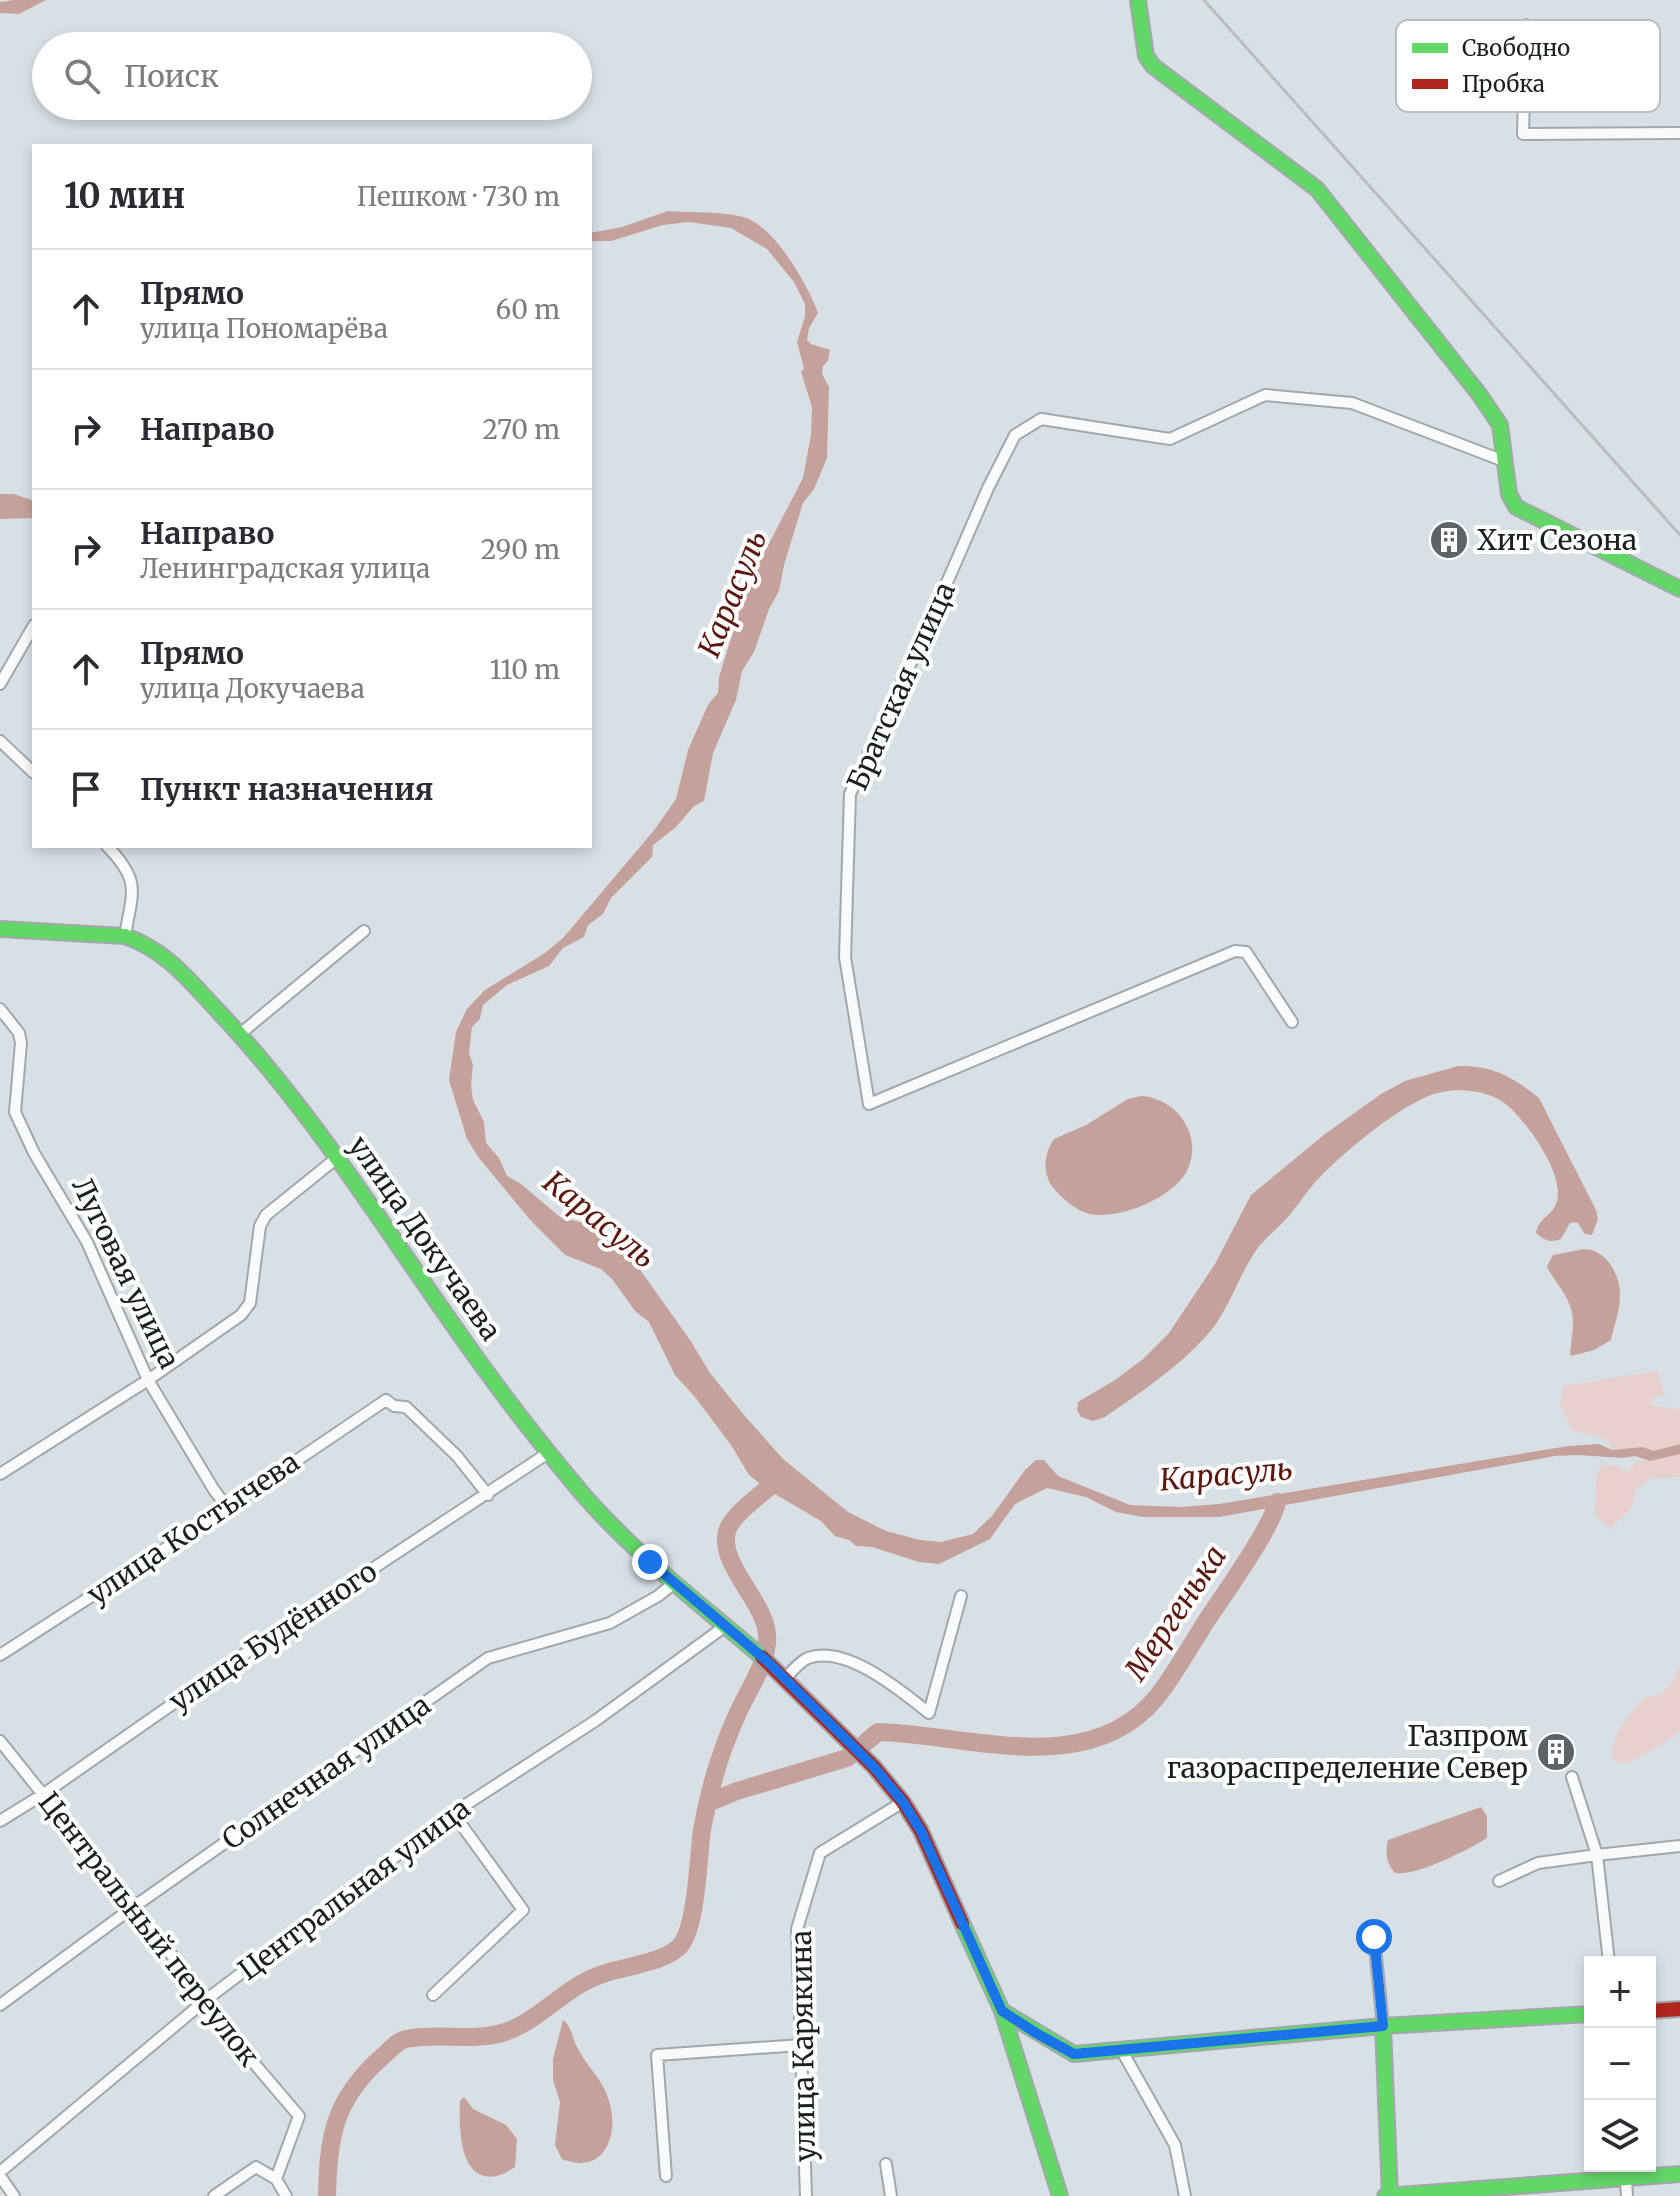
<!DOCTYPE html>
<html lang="ru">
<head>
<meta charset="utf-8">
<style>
  body { margin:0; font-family:Merriweather,serif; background:#f7f7f7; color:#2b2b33 }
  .controls { position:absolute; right:24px; bottom:24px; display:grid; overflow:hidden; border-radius:0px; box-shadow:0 4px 12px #0003 }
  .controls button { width:72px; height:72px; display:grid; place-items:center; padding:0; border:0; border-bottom:2px solid #e1e1e2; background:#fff; color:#2b2b33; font:40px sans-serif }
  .stop { position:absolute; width:24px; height:24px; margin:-18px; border:6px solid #1a73e8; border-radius:50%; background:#fff }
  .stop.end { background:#1a73e8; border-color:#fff; box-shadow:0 2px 8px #0008 }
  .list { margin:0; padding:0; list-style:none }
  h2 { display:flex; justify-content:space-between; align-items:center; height:104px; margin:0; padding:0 32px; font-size:34px }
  h2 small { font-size:26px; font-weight:400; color:#7c7c81 }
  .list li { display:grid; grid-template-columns:52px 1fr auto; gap:24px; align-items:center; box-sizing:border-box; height:120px; padding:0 32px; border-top:2px solid #e1e1e2 }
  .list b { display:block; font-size:30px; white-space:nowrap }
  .list p { margin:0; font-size:26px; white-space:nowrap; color:#7c7c81 }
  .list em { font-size:26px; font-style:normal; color:#7c7c81 }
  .icon { flex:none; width:44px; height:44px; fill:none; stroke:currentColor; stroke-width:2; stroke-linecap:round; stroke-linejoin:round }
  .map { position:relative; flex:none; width:1680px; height:2196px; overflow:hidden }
  .search { position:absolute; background:#fff; box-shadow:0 4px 12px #0003; left:32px; top:32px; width:560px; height:88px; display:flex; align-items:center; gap:20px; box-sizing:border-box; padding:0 28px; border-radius:44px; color:#7c7c81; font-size:30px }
  .panel { position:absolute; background:#fff; box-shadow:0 4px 12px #0003; left:32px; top:144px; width:560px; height:704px; border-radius:0px }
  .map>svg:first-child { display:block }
</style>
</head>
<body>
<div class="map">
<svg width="1680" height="2196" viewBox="0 0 1680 2196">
  <rect width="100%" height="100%" fill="#d9e0e5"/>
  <path fill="#e8d0cc" d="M 1657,1371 L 1665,1395 L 1652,1398 L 1651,1405 L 1680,1410 L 1680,1444 L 1653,1451 L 1643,1447 L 1612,1450 L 1611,1444 L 1600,1437 L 1572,1430 L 1560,1405 L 1563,1386 Z
    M 1680,1454 L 1680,1477 L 1651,1478 L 1636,1489 L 1631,1509 L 1610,1529 L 1595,1514 L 1596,1477 L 1603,1465 L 1618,1466 L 1627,1472 L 1639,1461 L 1661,1460 L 1669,1455 Z
    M 1680,1664 L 1680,1731 C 1676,1737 1630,1764 1623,1763 C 1619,1763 1614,1759 1611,1757 C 1615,1731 1626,1715 1646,1697 C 1668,1697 1673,1681 1680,1664 Z"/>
  <path fill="#c5a19b" d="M 14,0 L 46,0 L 19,14 L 0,13 L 0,2 Z
    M 668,211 C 692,213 720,211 743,217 C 774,225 808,285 818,313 L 809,328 L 807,340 L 811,344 L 830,350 L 828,361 L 823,366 L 822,374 L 829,387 L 827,458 L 814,489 L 803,503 L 784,565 L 779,591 L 769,609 L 754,652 L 742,671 L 736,700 L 713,753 L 704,801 L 694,806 L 676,827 L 653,845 L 652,857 L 611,898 L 603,914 L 588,925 L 584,937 L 563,948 L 549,966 L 507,985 L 483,1005 L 480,1019 L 472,1027 L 469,1053 L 473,1065 L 471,1085 L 473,1100 L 484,1122 L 486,1143 L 499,1158 L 507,1176 L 521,1184 L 560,1217 L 584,1223 L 599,1235 L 619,1240 L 690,1340 L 710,1373 L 744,1415 L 783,1459 L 848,1512 L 886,1531 L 920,1540 L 941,1542 L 973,1534 L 992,1516 L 1025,1470 L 1036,1460 L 1044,1460 L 1058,1476 L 1130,1505 L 1181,1507 L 1219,1504 L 1568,1446 L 1599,1444 L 1612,1450 L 1643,1447 L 1653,1451 L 1680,1444 L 1680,1454 L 1650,1461 L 1635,1456 L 1623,1458 L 1578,1455 L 1555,1456 L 1219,1517 L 1143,1517 L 1116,1512 L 1086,1497 L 1047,1488 L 1015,1504 L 990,1539 L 939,1564 L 919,1562 L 872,1547 L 856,1546 L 849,1540 L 835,1536 L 821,1521 L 768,1490 L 749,1475 L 731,1445 L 695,1397 L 675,1375 L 649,1322 L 635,1311 L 612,1279 L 601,1269 L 565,1255 L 531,1221 L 479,1158 L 467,1139 L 449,1080 L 456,1032 L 467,1009 L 485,990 L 545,953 L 564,937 L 655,829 L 676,799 L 688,750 L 708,705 L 718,693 L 719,677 L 748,584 L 803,478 L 811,435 L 812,407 L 801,372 L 804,368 L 797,342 L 805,316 L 805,304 L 794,282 L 767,249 L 731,228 L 689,222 L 663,225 L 611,241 L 590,241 L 590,233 L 622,227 Z
    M 0,494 L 14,494 L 34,501 L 34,518 L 0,519 Z
    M 1458,1066 C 1494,1066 1511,1076 1539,1098 L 1596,1210 L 1598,1219 L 1592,1235 L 1585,1234 L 1577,1222 L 1570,1223 L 1561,1239 C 1550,1243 1545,1241 1536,1233 C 1538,1219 1551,1216 1556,1204 C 1567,1176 1527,1122 1507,1105 C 1487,1088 1450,1086 1426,1097 C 1394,1111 1345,1151 1320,1177 C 1307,1190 1298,1206 1286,1219 C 1278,1228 1268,1236 1260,1245 C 1239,1272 1231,1308 1208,1334 C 1179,1367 1141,1392 1105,1417 L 1093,1421 L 1081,1417 L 1077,1410 L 1078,1402 L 1115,1380 L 1143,1359 L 1169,1333 L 1215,1264 L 1251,1195 L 1325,1134 L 1381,1094 L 1405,1081 Z
    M 1141,1096 C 1177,1098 1204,1136 1187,1171 C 1173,1198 1119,1220 1090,1214 C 1077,1211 1064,1200 1055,1190 C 1042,1175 1043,1155 1054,1139 L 1086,1125 L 1128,1099 Z
    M 1584,1249 C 1606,1249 1620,1274 1620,1295 C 1620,1310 1614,1326 1611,1340 L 1594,1350 L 1571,1356 L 1570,1352 C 1574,1322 1577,1310 1557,1283 C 1553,1276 1550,1274 1547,1266 L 1553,1255 Z
    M 1481,1807 L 1487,1816 L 1487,1838 C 1468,1850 1415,1877 1395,1873 C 1386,1863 1385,1852 1388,1840 Z
    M 563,2020 C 572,2026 572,2038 577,2047 C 585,2064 601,2078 607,2095 C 621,2129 608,2177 562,2159 L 555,2145 L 560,2102 L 553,2080 L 553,2059 Z
    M 464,2097 L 473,2109 L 506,2125 L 517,2139 L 515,2167 C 510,2170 503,2175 497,2176 C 458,2184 459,2125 460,2101 Z"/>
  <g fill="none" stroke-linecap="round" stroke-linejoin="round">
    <path stroke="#c5a19b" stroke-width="18" d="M 866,1742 L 878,1732 C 967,1734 1088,1780 1156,1698 C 1174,1676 1193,1641 1209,1617 C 1225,1593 1273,1526 1277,1502
      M 708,1803 L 737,1791 L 847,1758 L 853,1753
      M 327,2196 C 328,2135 335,2098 383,2056 C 390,2050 397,2041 406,2039 C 439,2032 470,2042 502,2033 C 539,2022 563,1988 600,1975 C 623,1966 661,1964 679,1947 C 697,1929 698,1857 702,1830 C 709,1790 720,1752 737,1715 C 747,1691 764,1670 767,1643 C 771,1606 724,1573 726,1537 C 726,1516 767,1492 781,1476"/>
    <defs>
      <path id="street" d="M 1526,25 L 1523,134 L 1680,133
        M 0,684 L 34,625
        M 0,741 L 34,773
        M 107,846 C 142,882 132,892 125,936
        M 0,1009 L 19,1033 L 21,1043 L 15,1112 L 34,1153 L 87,1242 L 148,1380 L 214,1490 L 227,1507
        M 1292,1022 L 1246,952 L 1235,951 L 869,1104 L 845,957 L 850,794 L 929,624 L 988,488 L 1015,435 L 1041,419 L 1170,439 L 1265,395 L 1352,403 L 1504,461
        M 240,1034 L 364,931
        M 0,1474 L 148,1380 L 241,1315 L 250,1303 L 260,1226 L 266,1215 L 338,1157
        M 0,1655 L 191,1532 L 386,1400 L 394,1406 L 406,1407 L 457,1456 L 488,1495
        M 785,1679 C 792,1671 799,1662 808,1658 C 846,1644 901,1691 929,1713 L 961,1596
        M 0,1741 L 207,1999 L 212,2014 L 299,2116 L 276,2179 L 286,2196
        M 1572,1777 L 1597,1855 L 1680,1846
        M 0,1821 L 42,1795 L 263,1641 L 548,1453
        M 1499,1881 L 1538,1863 L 1597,1855 L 1609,1962
        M 1374,1937 L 1383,2026
        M 433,1995 L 523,1910 L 453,1813
        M 0,2005 L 132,1908 L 488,1658 L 610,1623 L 658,1596 L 674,1583
        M 1122,2051 L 1175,2145 L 1185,2196
        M 886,2164 L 891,2196
        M 1625,2166 L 1627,2196
        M 0,2172 L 207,1999 L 453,1813 L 595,1721 L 724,1627
        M 0,2176 L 14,2196
        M 666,2176 L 657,2055 L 801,2045
        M 214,2196 L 256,2167 L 276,2179
        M 806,2196 L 797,1929 L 820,1853 L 903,1802"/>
      <path id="fast" d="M 1138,0 L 1146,56 L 1153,66 L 1317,189 L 1479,394 L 1500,425 L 1509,494 L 1516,507 L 1680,589
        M 0,929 L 125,936 C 167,951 189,980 218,1011 C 322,1121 399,1253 489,1375 C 515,1411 543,1446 571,1480 C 624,1546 698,1602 762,1657
        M 962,1923 L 1002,2011 L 1060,2196
        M 1002,2011 L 1074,2054 L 1383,2026 L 1590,2014
        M 1383,2026 L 1390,2196
        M 1385,2196 L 1680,2174"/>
      <path id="jam" d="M 762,1657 L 874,1767 L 903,1802 L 921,1831 L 962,1923
        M 1650,2011 L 1680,2009"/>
    </defs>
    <use href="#street" stroke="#a2a7ab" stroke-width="14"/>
    <use href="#fast" stroke="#a2a7ab" stroke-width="18"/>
    <use href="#jam" stroke="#a2a7ab" stroke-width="18"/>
    <use href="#street" stroke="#f9fafb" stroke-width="10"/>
    <use href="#fast" stroke="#63d668" stroke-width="14"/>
    <use href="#jam" stroke="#b3261e" stroke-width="14"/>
    <path stroke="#babcbe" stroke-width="3" d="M 1204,0 L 1680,535"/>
  </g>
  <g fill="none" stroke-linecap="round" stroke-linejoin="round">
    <path stroke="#1a73e8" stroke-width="10" d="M 650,1562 L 768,1662 L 874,1767 L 903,1802 L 921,1831 L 1002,2011 L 1036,2033 L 1074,2054 L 1383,2026 L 1374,1937"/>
  </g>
  <defs>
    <symbol id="building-disc" viewBox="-11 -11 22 22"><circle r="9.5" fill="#5d6366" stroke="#fff"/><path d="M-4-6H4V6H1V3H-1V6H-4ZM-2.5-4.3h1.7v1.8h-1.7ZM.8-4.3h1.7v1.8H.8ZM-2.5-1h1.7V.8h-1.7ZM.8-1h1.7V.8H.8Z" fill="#fff"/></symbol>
  </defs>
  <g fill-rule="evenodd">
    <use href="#building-disc" x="1427" y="518" width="44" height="44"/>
    <use href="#building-disc" x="1534" y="1730" width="44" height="44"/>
  </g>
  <g text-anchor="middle" stroke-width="8" stroke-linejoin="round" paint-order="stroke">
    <g font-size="28" fill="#1a1f22" stroke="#fff" text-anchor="start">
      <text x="1477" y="550">Хит Сезона</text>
      <text x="1528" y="1746" text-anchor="end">Газпром<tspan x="1528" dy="32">газораспределение Север</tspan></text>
    </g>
    <g font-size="28" fill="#1a1f22" stroke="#fff">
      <text transform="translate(901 686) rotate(-66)" y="10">Братская улица</text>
      <text transform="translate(425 1238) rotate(55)" y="10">улица Докучаева</text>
      <text transform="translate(126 1273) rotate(64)" y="10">Луговая улица</text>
      <text transform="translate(193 1528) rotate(-34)" y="10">улица Костычева</text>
      <text transform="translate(273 1636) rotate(-34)" y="10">улица Будённого</text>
      <text transform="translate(326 1772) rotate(-35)" y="10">Солнечная улица</text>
      <text transform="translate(354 1889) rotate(-37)" y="10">Центральная улица</text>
      <text transform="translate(149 1929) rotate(52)" y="10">Центральный переулок</text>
      <text transform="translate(803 2046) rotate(-91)" y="10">улица Карякина</text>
    </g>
    <g font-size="30" font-style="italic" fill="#5b180f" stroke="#fff">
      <text transform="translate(733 594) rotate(-68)" y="10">Карасуль</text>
      <text transform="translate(599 1220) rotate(39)" y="10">Карасуль</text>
      <text transform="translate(1226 1475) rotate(-5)" y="10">Карасуль</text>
      <text transform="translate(1176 1613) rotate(-56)" y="10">Мергенька</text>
    </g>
  </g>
  <rect x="1396" y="20" width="264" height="92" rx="12" fill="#fff" stroke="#babcbd" stroke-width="2"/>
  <rect x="1412" y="43" width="36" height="10" fill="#63d668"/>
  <rect x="1412" y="79" width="36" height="10" fill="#b3261e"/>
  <g font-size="22" fill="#1a1f22">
    <text x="1462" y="56">Свободно</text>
    <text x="1462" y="92">Пробка</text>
  </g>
</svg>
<div class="controls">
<button>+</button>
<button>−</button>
<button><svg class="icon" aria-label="layers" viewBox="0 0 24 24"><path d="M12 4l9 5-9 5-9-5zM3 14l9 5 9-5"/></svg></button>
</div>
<div class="stop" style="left:1374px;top:1937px"></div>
<div class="stop end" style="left:650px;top:1562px"></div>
<div class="search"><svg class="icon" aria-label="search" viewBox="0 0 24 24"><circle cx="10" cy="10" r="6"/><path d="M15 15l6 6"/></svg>Поиск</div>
<section class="panel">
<h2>10 мин<small>Пешком · 730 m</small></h2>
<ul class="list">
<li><svg class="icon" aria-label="ahead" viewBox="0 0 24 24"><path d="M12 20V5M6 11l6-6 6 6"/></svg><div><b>Прямо</b><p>улица Пономарёва</p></div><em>60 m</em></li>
<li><svg class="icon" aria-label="right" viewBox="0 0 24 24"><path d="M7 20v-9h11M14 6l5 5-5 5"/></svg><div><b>Направо</b></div><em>270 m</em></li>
<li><svg class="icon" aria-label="right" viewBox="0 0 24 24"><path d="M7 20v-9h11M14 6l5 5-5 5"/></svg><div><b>Направо</b><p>Ленинградская улица</p></div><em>290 m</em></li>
<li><svg class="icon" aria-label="ahead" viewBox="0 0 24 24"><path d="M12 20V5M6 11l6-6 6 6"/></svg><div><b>Прямо</b><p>улица Докучаева</p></div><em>110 m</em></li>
<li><svg class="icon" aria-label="arrive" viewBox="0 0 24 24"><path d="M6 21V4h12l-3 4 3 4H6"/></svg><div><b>Пункт назначения</b></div></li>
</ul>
</section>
</div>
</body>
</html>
